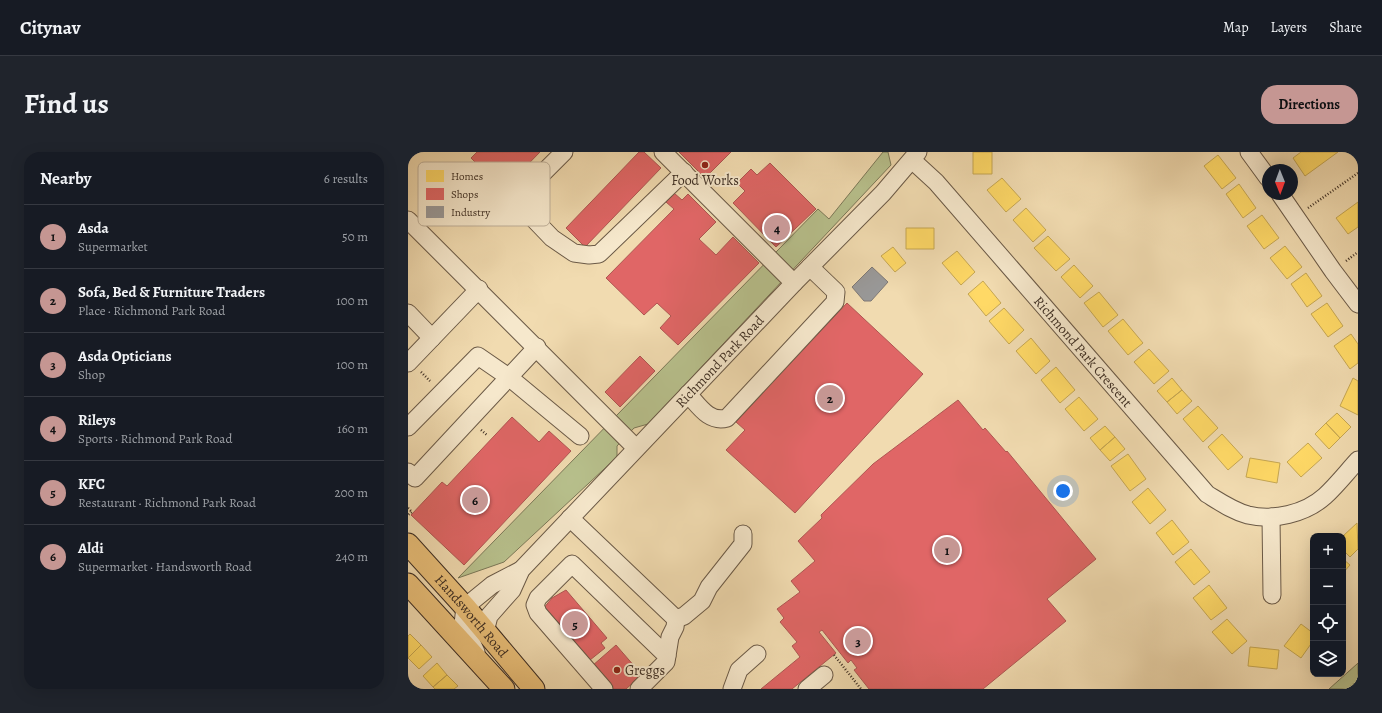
<!DOCTYPE html>
<html lang="en">
<head>
<meta charset="utf-8">
<style>
  body { margin:0; font-family:Alegreya,serif; background:#20242c; color:#f1f3f6 }
  .controls { position:absolute; right:12px; bottom:12px; display:grid; overflow:hidden; border-radius:8px; box-shadow:0 4px 16px #0002 }
  .controls button { width:36px; height:36px; display:grid; place-items:center; padding:0; border:0; border-bottom:1px solid #363941; background:#171b24; color:#f1f3f6; font:20px sans-serif }
  .compass { position:absolute; left:854px; top:12px; width:36px; height:36px; border-radius:50%; background:#171b24; box-shadow:0 4px 16px #0002; rotate:179deg }
  .you { position:absolute; left:655px; top:339px; width:14px; height:14px; margin:-10px; border:3px solid #fff; border-radius:50%; background:#1a73e8; box-shadow:0 0 0 6px #1a73e833 }
  .badge { display:grid; place-items:center; width:26px; height:26px; border-radius:50%; background:#c59692; color:#111; font-size:13px; font-weight:700 }
  .pin { position:absolute; translate:-50% -50%; border:2px solid #fff; box-shadow:0 1px 4px #0006 }
  .list { margin:0; padding:0; list-style:none }
  h2 { display:flex; justify-content:space-between; align-items:center; height:52px; margin:0; padding:0 16px; font-size:17px }
  h2 small { font-size:13px; font-weight:400; color:#9ea1a6 }
  .list li { display:grid; grid-template-columns:26px 1fr auto; gap:12px; align-items:center; box-sizing:border-box; height:64px; padding:0 16px; border-top:1px solid #363941 }
  .list b { display:block; font-size:15px; white-space:nowrap }
  .list p { margin:0; font-size:13px; white-space:nowrap; color:#9ea1a6 }
  .list em { font-size:13px; font-style:normal; color:#9ea1a6 }
  .icon { flex:none; width:22px; height:22px; fill:none; stroke:currentColor; stroke-width:2; stroke-linecap:round; stroke-linejoin:round }
  .map { position:relative; flex:none; width:950px; height:537px; overflow:hidden; border-radius:16px }
  header { display:flex; align-items:center; gap:24px; box-sizing:border-box; height:56px; padding:0 20px; background:#171b24; border-bottom:1px solid #363941 }
  header strong { font-size:19px }
  nav { display:flex; gap:22px; margin-inline-start:auto; font-size:14px }
  .intro { display:flex; align-items:center; justify-content:space-between; box-sizing:border-box; height:96px; padding:0 24px }
  h1 { margin:0; font-size:28px }
  .button { padding:10px 18px; border-radius:16px; background:#c59692; color:#111; font-size:14px; font-weight:700 }
  main { display:flex; gap:24px; padding:0 24px }
  aside { flex:1; background:#171b24; border-radius:16px; box-shadow:0 4px 16px #0002 }
  .map>svg:first-child { display:block }
</style>
</head>
<body>
<header>
<strong>Citynav</strong>
<nav><a>Map</a><a>Layers</a><a>Share</a></nav>
</header>
<div class="intro"><h1>Find us</h1><a class="button">Directions</a></div>
<main>
<aside>
<h2>Nearby<small>6 results</small></h2>
<ul class="list">
<li><span class="badge">1</span><div><b>Asda</b><p>Supermarket</p></div><em>50 m</em></li>
<li><span class="badge">2</span><div><b>Sofa, Bed &amp; Furniture Traders</b><p>Place · Richmond Park Road</p></div><em>100 m</em></li>
<li><span class="badge">3</span><div><b>Asda Opticians</b><p>Shop</p></div><em>100 m</em></li>
<li><span class="badge">4</span><div><b>Rileys</b><p>Sports · Richmond Park Road</p></div><em>160 m</em></li>
<li><span class="badge">5</span><div><b>KFC</b><p>Restaurant · Richmond Park Road</p></div><em>200 m</em></li>
<li><span class="badge">6</span><div><b>Aldi</b><p>Supermarket · Handsworth Road</p></div><em>240 m</em></li>
</ul>
</aside>
<div class="map">
<svg width="950" height="537" viewBox="0 0 950 537">
  <rect width="100%" height="100%" fill="#f1dbb0"/>
  <filter id="stains"><feTurbulence type="fractalNoise" baseFrequency=".005" numOctaves="4"/><feColorMatrix values="0 0 0 0 .2 0 0 0 0 .09 0 0 0 0 .02 0 0 0 .5 -.17"/></filter>
  <radialGradient id="worn" r=".72"><stop offset=".6" stop-color="#630" stop-opacity="0"/><stop offset="1" stop-color="#630" stop-opacity=".3"/></radialGradient>
  <path fill="#b8c18d" stroke="#7b7858" d="M 475,0 L 480,0 L 483,13 L 240,272 L 226,276 L 209,294 L 209,305 L 96,410 L 50,426 L 410,57 L 421,67 Z
    M 950,511 L 950,537 L 921,537 L 949,512 Z"/>
  <path fill="#ffd966" stroke="#c5a652" d="M 565,0 L 584,0 L 584,22 L 565,22 Z
    M 893,0 L 930,0 L 897,24 L 885,6 Z
    M 810,3 L 828,26 L 814,37 L 796,14 Z
    M 594,26 L 613,47 L 598,60 L 579,38 Z
    M 831,32 L 848,56 L 835,66 L 818,42 Z
    M 950,50 L 950,75 L 940,82 L 928,66 Z
    M 618,56 L 638,78 L 625,90 L 605,68 Z
    M 854,63 L 871,86 L 856,97 L 839,74 Z
    M 498,76 L 526,76 L 526,97 L 498,97 Z
    M 640,84 L 662,107 L 648,119 L 626,96 Z
    M 877,94 L 894,115 L 879,127 L 862,106 Z
    M 485,95 L 498,111 L 487,120 L 473,104 Z
    M 549,99 L 567,120 L 553,133 L 534,111 Z
    M 666,113 L 685,134 L 672,146 L 653,125 Z
    M 898,121 L 914,144 L 899,155 L 883,132 Z
    M 575,129 L 593,151 L 578,164 L 560,142 Z
    M 691,140 L 710,163 L 695,175 L 676,151 Z
    M 919,151 L 935,174 L 920,185 L 903,162 Z
    M 596,156 L 616,178 L 601,192 L 581,169 Z
    M 715,167 L 735,191 L 720,203 L 700,179 Z
    M 943,182 L 950,192 L 950,211 L 942,217 L 926,194 Z
    M 623,186 L 642,209 L 628,222 L 608,199 Z
    M 741,197 L 761,219 L 746,232 L 726,210 Z
    M 648,215 L 667,238 L 652,251 L 633,228 Z
    M 764,226 L 774,238 L 759,250 L 749,239 Z
    M 945,226 L 950,229 L 950,263 L 932,254 Z
    M 774,238 L 784,249 L 769,262 L 759,250 Z
    M 671,245 L 690,267 L 676,279 L 657,257 Z
    M 790,254 L 810,276 L 795,290 L 775,267 Z
    M 929,261 L 943,275 L 932,286 L 918,271 Z
    M 918,271 L 932,286 L 921,297 L 907,282 Z
    M 697,274 L 707,285 L 692,298 L 682,286 Z
    M 814,282 L 835,305 L 820,318 L 800,295 Z
    M 707,285 L 717,297 L 702,309 L 692,298 Z
    M 900,291 L 914,306 L 893,325 L 879,310 Z
    M 720,302 L 738,327 L 722,339 L 703,314 Z
    M 842,306 L 872,311 L 869,331 L 838,325 Z
    M 740,336 L 758,358 L 742,372 L 724,350 Z
    M 764,368 L 781,390 L 765,403 L 748,381 Z
    M 949,371 L 950,397 L 942,405 L 935,398 L 935,384 Z
    M 783,397 L 802,420 L 786,433 L 767,410 Z
    M 935,407 L 942,413 L 935,421 Z
    M 801,433 L 819,456 L 803,468 L 785,446 Z
    M 819,467 L 839,489 L 824,502 L 804,480 Z
    M 893,472 L 905,481 L 905,489 L 893,506 L 876,494 Z
    M 2,482 L 13,493 L 0,506 L 0,484 Z
    M 13,493 L 24,505 L 11,517 L 0,506 Z
    M 842,495 L 871,498 L 869,517 L 840,514 Z
    M 29,511 L 39,523 L 25,535 L 15,524 Z
    M 39,523 L 50,534 L 46,537 L 27,537 L 25,535 Z"/>
  <path fill="#e06666" stroke="#af5652" d="M 69,0 L 132,0 L 95,38 L 63,6 Z
    M 231,0 L 236,0 L 253,16 L 177,95 L 158,76 Z
    M 271,0 L 323,0 L 297,26 Z
    M 362,11 L 408,57 L 368,95 L 325,51 L 337,39 L 329,31 L 343,17 L 349,23 Z
    M 266,41 L 274,48 L 280,42 L 308,70 L 291,87 L 308,103 L 325,85 L 351,111 L 270,193 L 252,176 L 263,164 L 249,151 L 236,163 L 198,126 L 266,57 L 258,50 Z
    M 439,151 L 515,222 L 387,361 L 318,298 L 337,278 L 328,270 Z
    M 232,204 L 247,219 L 212,255 L 197,240 Z
    M 550,248 L 575,278 L 577,276 L 598,300 L 599,299 L 688,407 L 639,447 L 658,469 L 575,537 L 461,537 L 446,518 L 449,516 L 443,508 L 440,511 L 414,478 L 411,480 L 428,501 L 384,537 L 353,537 L 392,505 L 384,494 L 389,490 L 372,470 L 376,466 L 369,457 L 392,440 L 383,429 L 407,409 L 390,389 L 414,366 L 413,363 L 465,312 Z
    M 104,265 L 131,290 L 141,279 L 163,299 L 56,413 L 3,363 L 34,330 L 39,334 Z
    M 158,438 L 199,486 L 193,491 L 197,496 L 177,512 L 135,457 L 144,446 Z
    M 208,493 L 234,523 L 218,537 L 204,537 L 184,514 Z"/>
  <path fill="#999" stroke="#7e7976" d="M 464,115 L 480,130 L 463,149 L 456,149 L 444,135 Z"/>
  <g fill="none" stroke-linecap="round" stroke-linejoin="round">
    <defs>
      <g id="minor">
        <path d="M 156,0 L 117,39 L 115,51 L 119,60 L 144,86 L 166,101 L 181,103 L 191,102 L 276,20"/>
        <path d="M 255,0 L 386,131"/>
        <path d="M 841,0 L 860,26"/>
        <path id="s1" d="M 504,8 L 528,30 L 799,342 C 812,350 825,359 840,363 C 865,369 897,362 917,344 C 929,333 939,320 950,308"/>
        <path d="M 872,42 L 925,119 L 950,152"/>
        <path d="M 0,68 L 228,296"/>
        <path d="M 0,161 L 24,186"/>
        <path d="M 0,211 L 71,137"/>
        <path d="M 280,242 C 291,254 301,271 319,266 L 427,150 L 428,140 L 402,115"/>
        <path d="M 0,275 L 70,204 L 102,226 L 172,284"/>
        <path d="M 0,320 L 7,326 L 129,195"/>
        <path d="M 863,365 L 864,443"/>
        <path d="M 162,366 L 268,467 L 267,475 L 262,485 L 258,510 L 231,537"/>
        <path d="M 268,467 L 276,464 L 294,449 L 301,435 L 335,392 L 335,382"/>
        <path id="s2" d="M 77,480 L 81,464 L 104,438 L 113,418 L 386,131 L 475,41 L 510,0"/>
        <path d="M 68,500 L 55,472 L 57,455 L 84,433 L 113,418"/>
        <path d="M 196,537 L 130,461 L 127,453 L 130,446 L 164,412 L 259,504"/>
        <path d="M 324,537 L 331,518 L 349,502"/>
        <path d="M 399,537 L 416,523"/>
      </g>
      <g id="major">
        <path id="s3" d="M 0,392 L 57,455 L 126,537"/>
        <path d="M 0,432 L 96,537"/>
      </g>
    </defs>
    <use href="#minor" stroke="#6b5a47" stroke-width="19"/>
    <use href="#major" stroke="#3e2f24" stroke-width="23"/>
    <path stroke="#3e2f24" stroke-width="2.5" stroke-dasharray="1 2" stroke-linecap="butt" d="M 900,56 L 950,21
      M 938,109 L 950,100
      M 13,220 L 22,229
      M 73,278 L 79,283
      M 0,356 L 4,360 L 0,363
      M 426,503 L 453,537
      M 941,537 L 950,529"/>
    <use href="#minor" stroke="#f6e8cc" stroke-width="17"/>
    <use href="#major" stroke="#e8be78" stroke-width="21"/>
  </g>
  <g fill="#8f2418" stroke="#f6e8cc" stroke-width="1.5">
    <circle cx="297" cy="13" r="4"/>
    <circle cx="209" cy="518" r="4"/>
  </g>
  <g text-anchor="middle" stroke-width="4" stroke-linejoin="round" paint-order="stroke">
    <g font-size="14" fill="#3e2f24" stroke="#f6e8cc">
      <text x="297" y="33">Food Works</text>
      <text x="217" y="523" text-anchor="start">Greggs</text>
    </g>
    <g font-size="14" fill="#3e2f24" stroke="#f6e8cc">
      <text dy="5" stroke="none"><textPath href="#s1" startOffset="257">Richmond Park Crescent</textPath></text>
      <text dy="5" stroke="none"><textPath href="#s2" startOffset="361">Richmond Park Road</textPath></text>
      <text dy="5" stroke="none"><textPath href="#s3" startOffset="96">Handsworth Road</textPath></text>
    </g>
  </g>
  <rect x="10" y="10" width="132" height="64" rx="6" fill="#f6e8cc" stroke="#bfb09a" stroke-width="1"/>
  <rect x="18" y="18" width="18" height="12" fill="#ffd966"/>
  <rect x="18" y="36" width="18" height="12" fill="#e06666"/>
  <rect x="18" y="54" width="18" height="12" fill="#999"/>
  <g font-size="11" fill="#3e2f24">
    <text x="43" y="28">Homes</text>
    <text x="43" y="46">Shops</text>
    <text x="43" y="64">Industry</text>
  </g>
  <rect width="100%" height="100%" filter="url(#stains)"/>
  <rect width="100%" height="100%" fill="url(#worn)"/>
</svg>
<div class="controls">
<button>+</button>
<button>−</button>
<button><svg class="icon" aria-label="locate" viewBox="0 0 24 24"><circle cx="12" cy="12" r="6"/><path d="M12 2v4M12 18v4M2 12h4M18 12h4"/></svg></button>
<button><svg class="icon" aria-label="layers" viewBox="0 0 24 24"><path d="M12 4l9 5-9 5-9-5zM3 14l9 5 9-5"/></svg></button>
</div>
<svg class="compass" viewBox="-18 -18 36 36"><path d="M0-13l5 13h-10z" fill="#e53935"/><path d="M0 13l5-13h-10z" fill="#9ea1a6"/></svg>
<div class="you"></div>
<div class="pin badge" style="left:539px;top:398px">1</div>
<div class="pin badge" style="left:422px;top:246px">2</div>
<div class="pin badge" style="left:450px;top:489px">3</div>
<div class="pin badge" style="left:369px;top:76px">4</div>
<div class="pin badge" style="left:167px;top:472px">5</div>
<div class="pin badge" style="left:67px;top:348px">6</div>
</div>
</main>
</body>
</html>
